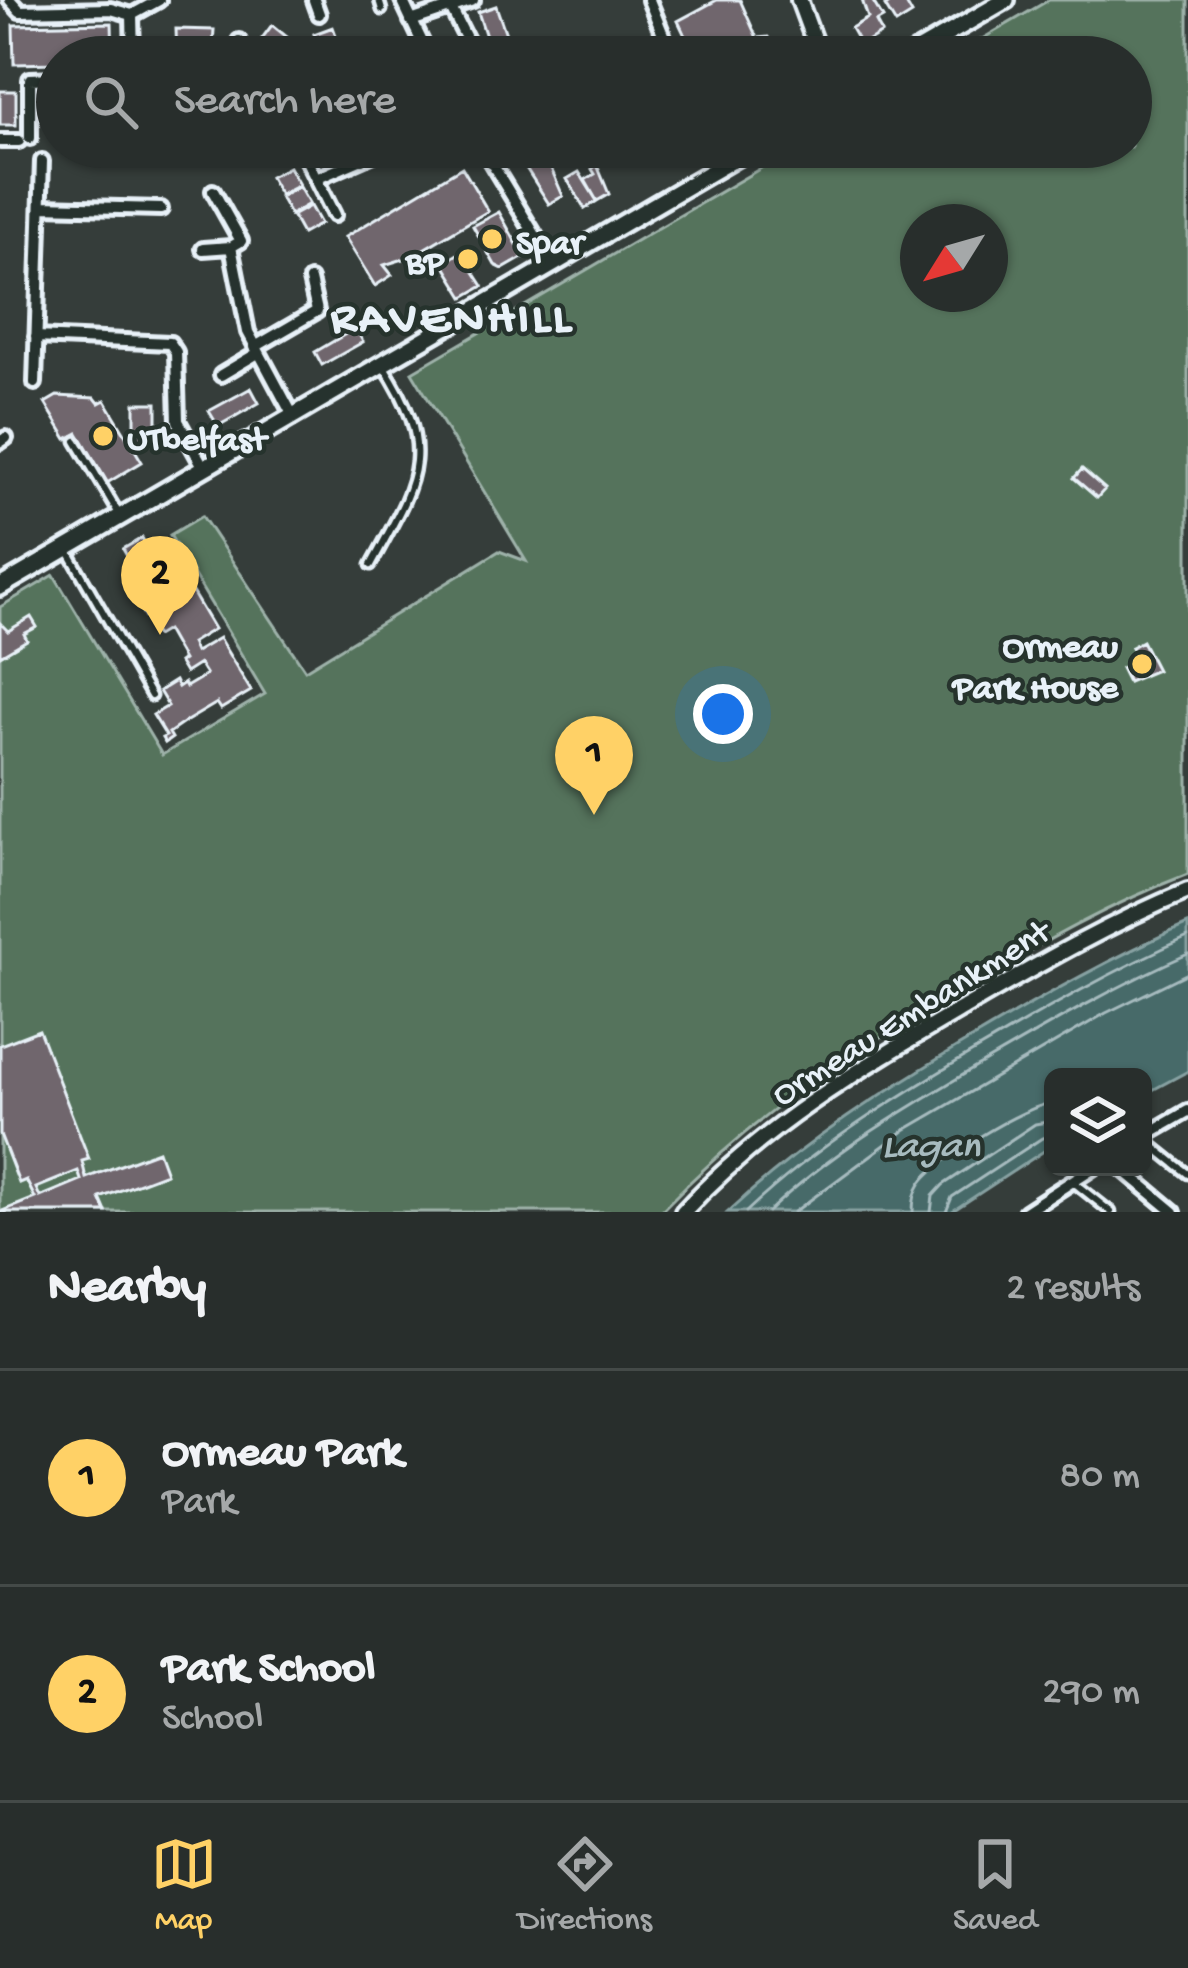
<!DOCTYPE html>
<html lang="en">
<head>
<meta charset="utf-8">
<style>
  body { margin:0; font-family:"Gochi Hand",sans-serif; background:#343a38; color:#f1f3f6 }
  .controls { position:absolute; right:36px; bottom:36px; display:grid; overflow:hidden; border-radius:18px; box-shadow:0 3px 9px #0004 }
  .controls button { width:108px; height:108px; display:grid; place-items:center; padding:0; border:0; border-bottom:3px solid #444a48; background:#282e2c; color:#f1f3f6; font:60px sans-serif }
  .compass { position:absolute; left:900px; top:204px; width:108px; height:108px; border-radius:50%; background:#282e2c; box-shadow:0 3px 9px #0004; rotate:233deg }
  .you { position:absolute; left:723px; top:714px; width:42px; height:42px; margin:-30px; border:9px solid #fff; border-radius:50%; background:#1a73e8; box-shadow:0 0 0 18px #1a73e833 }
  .badge { display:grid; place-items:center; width:78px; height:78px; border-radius:50%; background:#ffd166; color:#111; font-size:39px; font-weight:700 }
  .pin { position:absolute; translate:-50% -99px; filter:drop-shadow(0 3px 6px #0008) }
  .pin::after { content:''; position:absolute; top:63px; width:42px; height:36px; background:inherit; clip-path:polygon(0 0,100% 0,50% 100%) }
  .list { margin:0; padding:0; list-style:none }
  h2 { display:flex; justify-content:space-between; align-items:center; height:156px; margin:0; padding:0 48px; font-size:51px }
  h2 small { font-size:39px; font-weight:400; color:#a5a8a9 }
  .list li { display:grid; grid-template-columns:78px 1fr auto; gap:36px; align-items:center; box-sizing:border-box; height:216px; padding:0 48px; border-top:3px solid #444a48 }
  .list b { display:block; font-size:45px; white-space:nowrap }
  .list p { margin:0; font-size:39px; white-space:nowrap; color:#a5a8a9 }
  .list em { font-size:39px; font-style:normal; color:#a5a8a9 }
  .icon { flex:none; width:66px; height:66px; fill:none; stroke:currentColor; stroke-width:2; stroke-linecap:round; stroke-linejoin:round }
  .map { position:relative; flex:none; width:1188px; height:1212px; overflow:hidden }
  .search { position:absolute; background:#282e2c; box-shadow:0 3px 9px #0004; left:36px; right:36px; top:36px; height:132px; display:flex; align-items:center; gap:30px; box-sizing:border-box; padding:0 42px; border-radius:66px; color:#a5a8a9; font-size:45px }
  .sheet { height:588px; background:#282e2c }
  nav { display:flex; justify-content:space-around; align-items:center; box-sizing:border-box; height:168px; border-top:3px solid #444a48; background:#282e2c; font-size:33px; color:#a5a8a9 }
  nav a { display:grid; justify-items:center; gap:6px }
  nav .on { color:#ffd166 }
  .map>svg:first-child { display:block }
</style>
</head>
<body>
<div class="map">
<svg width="1188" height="1212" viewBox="0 0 1188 1212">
  <rect width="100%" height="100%" fill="#353d3a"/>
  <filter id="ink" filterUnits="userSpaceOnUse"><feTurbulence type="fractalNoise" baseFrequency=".00833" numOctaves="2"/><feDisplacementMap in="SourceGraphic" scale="24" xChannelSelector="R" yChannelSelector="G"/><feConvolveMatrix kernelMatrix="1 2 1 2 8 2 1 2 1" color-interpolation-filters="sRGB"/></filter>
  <g filter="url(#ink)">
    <path fill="#54735b" stroke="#9eb2aa" stroke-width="3" fill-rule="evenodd" d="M 1049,0 L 1188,0 L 1188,874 C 1104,906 1030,950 952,995 C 839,1060 752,1116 660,1212 L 0,1212 L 0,607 L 54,575 L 162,755 L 265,694 L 170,535 L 202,516 L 305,670 L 499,551 L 526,561 L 412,372 L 797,147 L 1131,147 L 1131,57 L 951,57 ZM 918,222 L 990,222 L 990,294 L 918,294 Z"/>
    <path fill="#466b69" stroke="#87a1a2" stroke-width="3" d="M 1188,924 L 1188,1071 L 1143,1095 L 1143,1077 L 1053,1077 L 1053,1145 L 951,1212 L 728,1212 C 804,1141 887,1089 976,1036 C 1045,995 1114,956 1188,924 Z"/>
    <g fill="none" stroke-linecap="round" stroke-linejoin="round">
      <path stroke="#a7bbbf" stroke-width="3" d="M 746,1212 C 816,1146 895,1098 978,1049 C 1046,1009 1115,969 1188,937
        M 768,1212 C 830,1153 904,1110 978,1066 C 1047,1026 1115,986 1188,954
        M 794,1212 L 905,1130 L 1106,1013 L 1188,973
        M 913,1212 C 913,1202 914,1193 920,1184 C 934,1161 1027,1104 1053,1103
        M 931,1212 L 933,1196 L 943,1185 L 1035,1124 L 1053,1121
        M 946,1212 L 952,1197 L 1042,1138 L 1053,1136"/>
    </g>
    <path fill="#70666d" stroke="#e8f1f8" stroke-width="3" fill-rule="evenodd" d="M 717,0 L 740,0 L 757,38 L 768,37 L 778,57 L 695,57 L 678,21 Z
      M 862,0 L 872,0 L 883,18 L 876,22 L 882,33 L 861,46 L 851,28 L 868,18 Z
      M 895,0 L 904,0 L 912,14 L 896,24 L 885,6 Z
      M 496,6 L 507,37 L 488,43 L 478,12 Z
      M 112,23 L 113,57 L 57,57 L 57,63 L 14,64 L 13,25 Z
      M 272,25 L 287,37 L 274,53 L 260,41 Z
      M 333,27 L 340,46 L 321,53 L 314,34 Z
      M 176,29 L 214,30 L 212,57 L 177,57 Z
      M 0,91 L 16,91 L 16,125 L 0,125 Z
      M 530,147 L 559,147 L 561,150 L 547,159 L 563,196 L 549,204 L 517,154 Z
      M 597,165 L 609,194 L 597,201 L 585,180 L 595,174 L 592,169 Z
      M 289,167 L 299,185 L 280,195 L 270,177 Z
      M 462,167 L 488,211 L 410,257 L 384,265 L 392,275 L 375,286 L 345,237 Z
      M 579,172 L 597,201 L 585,209 L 567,179 Z
      M 299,187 L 309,204 L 290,215 L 280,197 Z
      M 310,206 L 320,224 L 302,234 L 292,216 Z
      M 499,212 L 524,257 L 503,269 L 495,265 L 473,226 Z
      M 461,252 L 483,286 L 464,297 L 443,263 Z
      M 356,328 L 363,342 L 322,365 L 315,352 Z
      M 251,388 L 259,403 L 218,426 L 209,411 Z
      M 57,396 L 95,398 L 99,403 L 105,400 L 142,462 L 107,483 L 78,433 L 67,439 L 45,403 Z
      M 135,403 L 157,403 L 157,444 L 135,444 Z
      M 1082,469 L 1105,489 L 1097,498 L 1074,478 Z
      M 142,538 L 163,573 L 176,565 L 214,629 L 191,643 L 195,652 L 219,638 L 251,691 L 221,709 L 217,703 L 185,722 L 169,733 L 172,738 L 165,743 L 162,738 L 166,736 L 153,715 L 168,706 L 159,691 L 175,681 L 178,687 L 184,683 L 186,687 L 206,675 L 199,664 L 185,673 L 179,663 L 183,660 L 166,630 L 156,636 L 132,595 L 131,587 L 141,581 L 123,549 Z
      M 31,617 L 37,627 L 24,634 L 27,640 L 0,656 L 0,623 L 8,631 Z
      M 1142,641 L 1157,670 L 1128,682 L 1121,668 L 1138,659 L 1131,647 Z
      M 39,1030 L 89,1159 L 82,1161 L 86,1178 L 158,1151 L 166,1173 L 100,1198 L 106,1212 L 0,1212 L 35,1198 L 26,1180 L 19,1183 L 0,1134 L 0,1045 ZM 78,1171 L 81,1180 L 40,1197 L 36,1188 Z"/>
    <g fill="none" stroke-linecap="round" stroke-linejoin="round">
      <defs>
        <path id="service" d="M 379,0 L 382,10
          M 76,441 L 119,514
          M 68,551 L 151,696
          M 371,565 C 416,482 440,453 383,365
          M 1143,1138 L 1188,1174
          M 1072,1181 L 1111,1212"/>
        <path id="minor" d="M 10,0 L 20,11 L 111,9 L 132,15
          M 314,0 L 319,14
          M 402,0 L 429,57
          M 649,0 L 672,57
          M 451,8 L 473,52
          M 132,15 L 133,57
          M 132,15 L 159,0
          M 411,21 L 473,0
          M 298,56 L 298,57
          M 239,57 L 239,41
          M 30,138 L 30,79 L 57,78
          M 0,141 L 19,141
          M 482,147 L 553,265
          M 708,147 L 717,169
          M 301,149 L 334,215
          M 316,179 L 378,152 L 409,147
          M 213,191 L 241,241 L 231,247 L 248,332 L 293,416
          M 41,206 L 161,209
          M 203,249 L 231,247
          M 36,337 L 170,343 L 176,352 L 178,421 L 204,468
          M 255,347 L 317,311 L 310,280
          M 221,375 L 258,353
          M 35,383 L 42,161
          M 0,442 L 6,438
          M 1143,1137 L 1188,1111
          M 1120,1167 L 1174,1212
          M 1025,1212 L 1094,1167"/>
        <path id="tertiary" d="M 799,0 L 820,57
          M 683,1212 C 764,1124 865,1066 967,1006 C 1039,964 1110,923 1188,891"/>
        <path id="secondary" d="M 908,57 L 1006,0
          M 0,587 L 754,147"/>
      </defs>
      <use href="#service" stroke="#e8f1f8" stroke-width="15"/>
      <use href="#minor" stroke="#e8f1f8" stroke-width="20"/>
      <use href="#tertiary" stroke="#e8f1f8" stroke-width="22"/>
      <use href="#secondary" stroke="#e8f1f8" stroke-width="24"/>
      <use href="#service" stroke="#26332d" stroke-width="6"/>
      <use href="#minor" stroke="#26332d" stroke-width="10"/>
      <use href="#tertiary" stroke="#26332d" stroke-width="14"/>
      <use href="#secondary" stroke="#26332d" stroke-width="15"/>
    </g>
  </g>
  <g fill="#ffd166" stroke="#26332d" stroke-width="4.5">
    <circle cx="492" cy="239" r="12"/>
    <circle cx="468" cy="259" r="12"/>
    <circle cx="103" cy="436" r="12"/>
    <circle cx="1142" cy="664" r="12"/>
  </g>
  <g text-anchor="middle" stroke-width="9" stroke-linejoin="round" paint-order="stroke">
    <g font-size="36" font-weight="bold" fill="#e8f1f8" stroke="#26332d" text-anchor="start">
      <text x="516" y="252">Spar</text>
      <text x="444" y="272" text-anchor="end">BP</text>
      <text x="127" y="449">UTbelfast</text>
      <text x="1118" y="656" text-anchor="end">Ormeau<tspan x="1118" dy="41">Park House</tspan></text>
    </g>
    <g font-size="36" fill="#e8f1f8" stroke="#26332d">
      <text transform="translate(909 1010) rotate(-32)" y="13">Ormeau Embankment</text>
    </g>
    <g font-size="39" font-style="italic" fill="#a7bbbf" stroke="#26332d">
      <text x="931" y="1156">Lagan</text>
    </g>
    <g font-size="48" font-weight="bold" letter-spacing="3" fill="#e8f1f8" stroke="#26332d">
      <text x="452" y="330">RAVENHILL</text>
    </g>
  </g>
</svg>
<div class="controls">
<button><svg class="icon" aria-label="layers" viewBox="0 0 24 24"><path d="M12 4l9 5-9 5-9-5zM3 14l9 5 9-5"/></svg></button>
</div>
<svg class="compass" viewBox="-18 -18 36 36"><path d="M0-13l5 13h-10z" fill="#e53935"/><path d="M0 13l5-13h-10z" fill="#a5a8a9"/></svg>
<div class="you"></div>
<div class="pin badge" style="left:594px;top:815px">1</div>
<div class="pin badge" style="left:160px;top:635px">2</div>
<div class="search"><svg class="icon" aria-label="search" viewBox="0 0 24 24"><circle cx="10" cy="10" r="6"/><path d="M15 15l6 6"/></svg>Search here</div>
</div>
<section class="sheet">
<h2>Nearby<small>2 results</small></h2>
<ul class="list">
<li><span class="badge">1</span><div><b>Ormeau Park</b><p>Park</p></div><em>80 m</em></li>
<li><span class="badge">2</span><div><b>Park School</b><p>School</p></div><em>290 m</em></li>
</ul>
</section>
<nav>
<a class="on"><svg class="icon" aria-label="map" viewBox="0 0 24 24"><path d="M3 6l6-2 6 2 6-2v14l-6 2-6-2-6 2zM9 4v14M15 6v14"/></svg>Map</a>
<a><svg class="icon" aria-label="directions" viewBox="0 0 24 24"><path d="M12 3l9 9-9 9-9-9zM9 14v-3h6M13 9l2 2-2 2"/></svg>Directions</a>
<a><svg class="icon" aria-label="saved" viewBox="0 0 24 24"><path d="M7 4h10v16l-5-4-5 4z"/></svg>Saved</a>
</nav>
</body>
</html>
